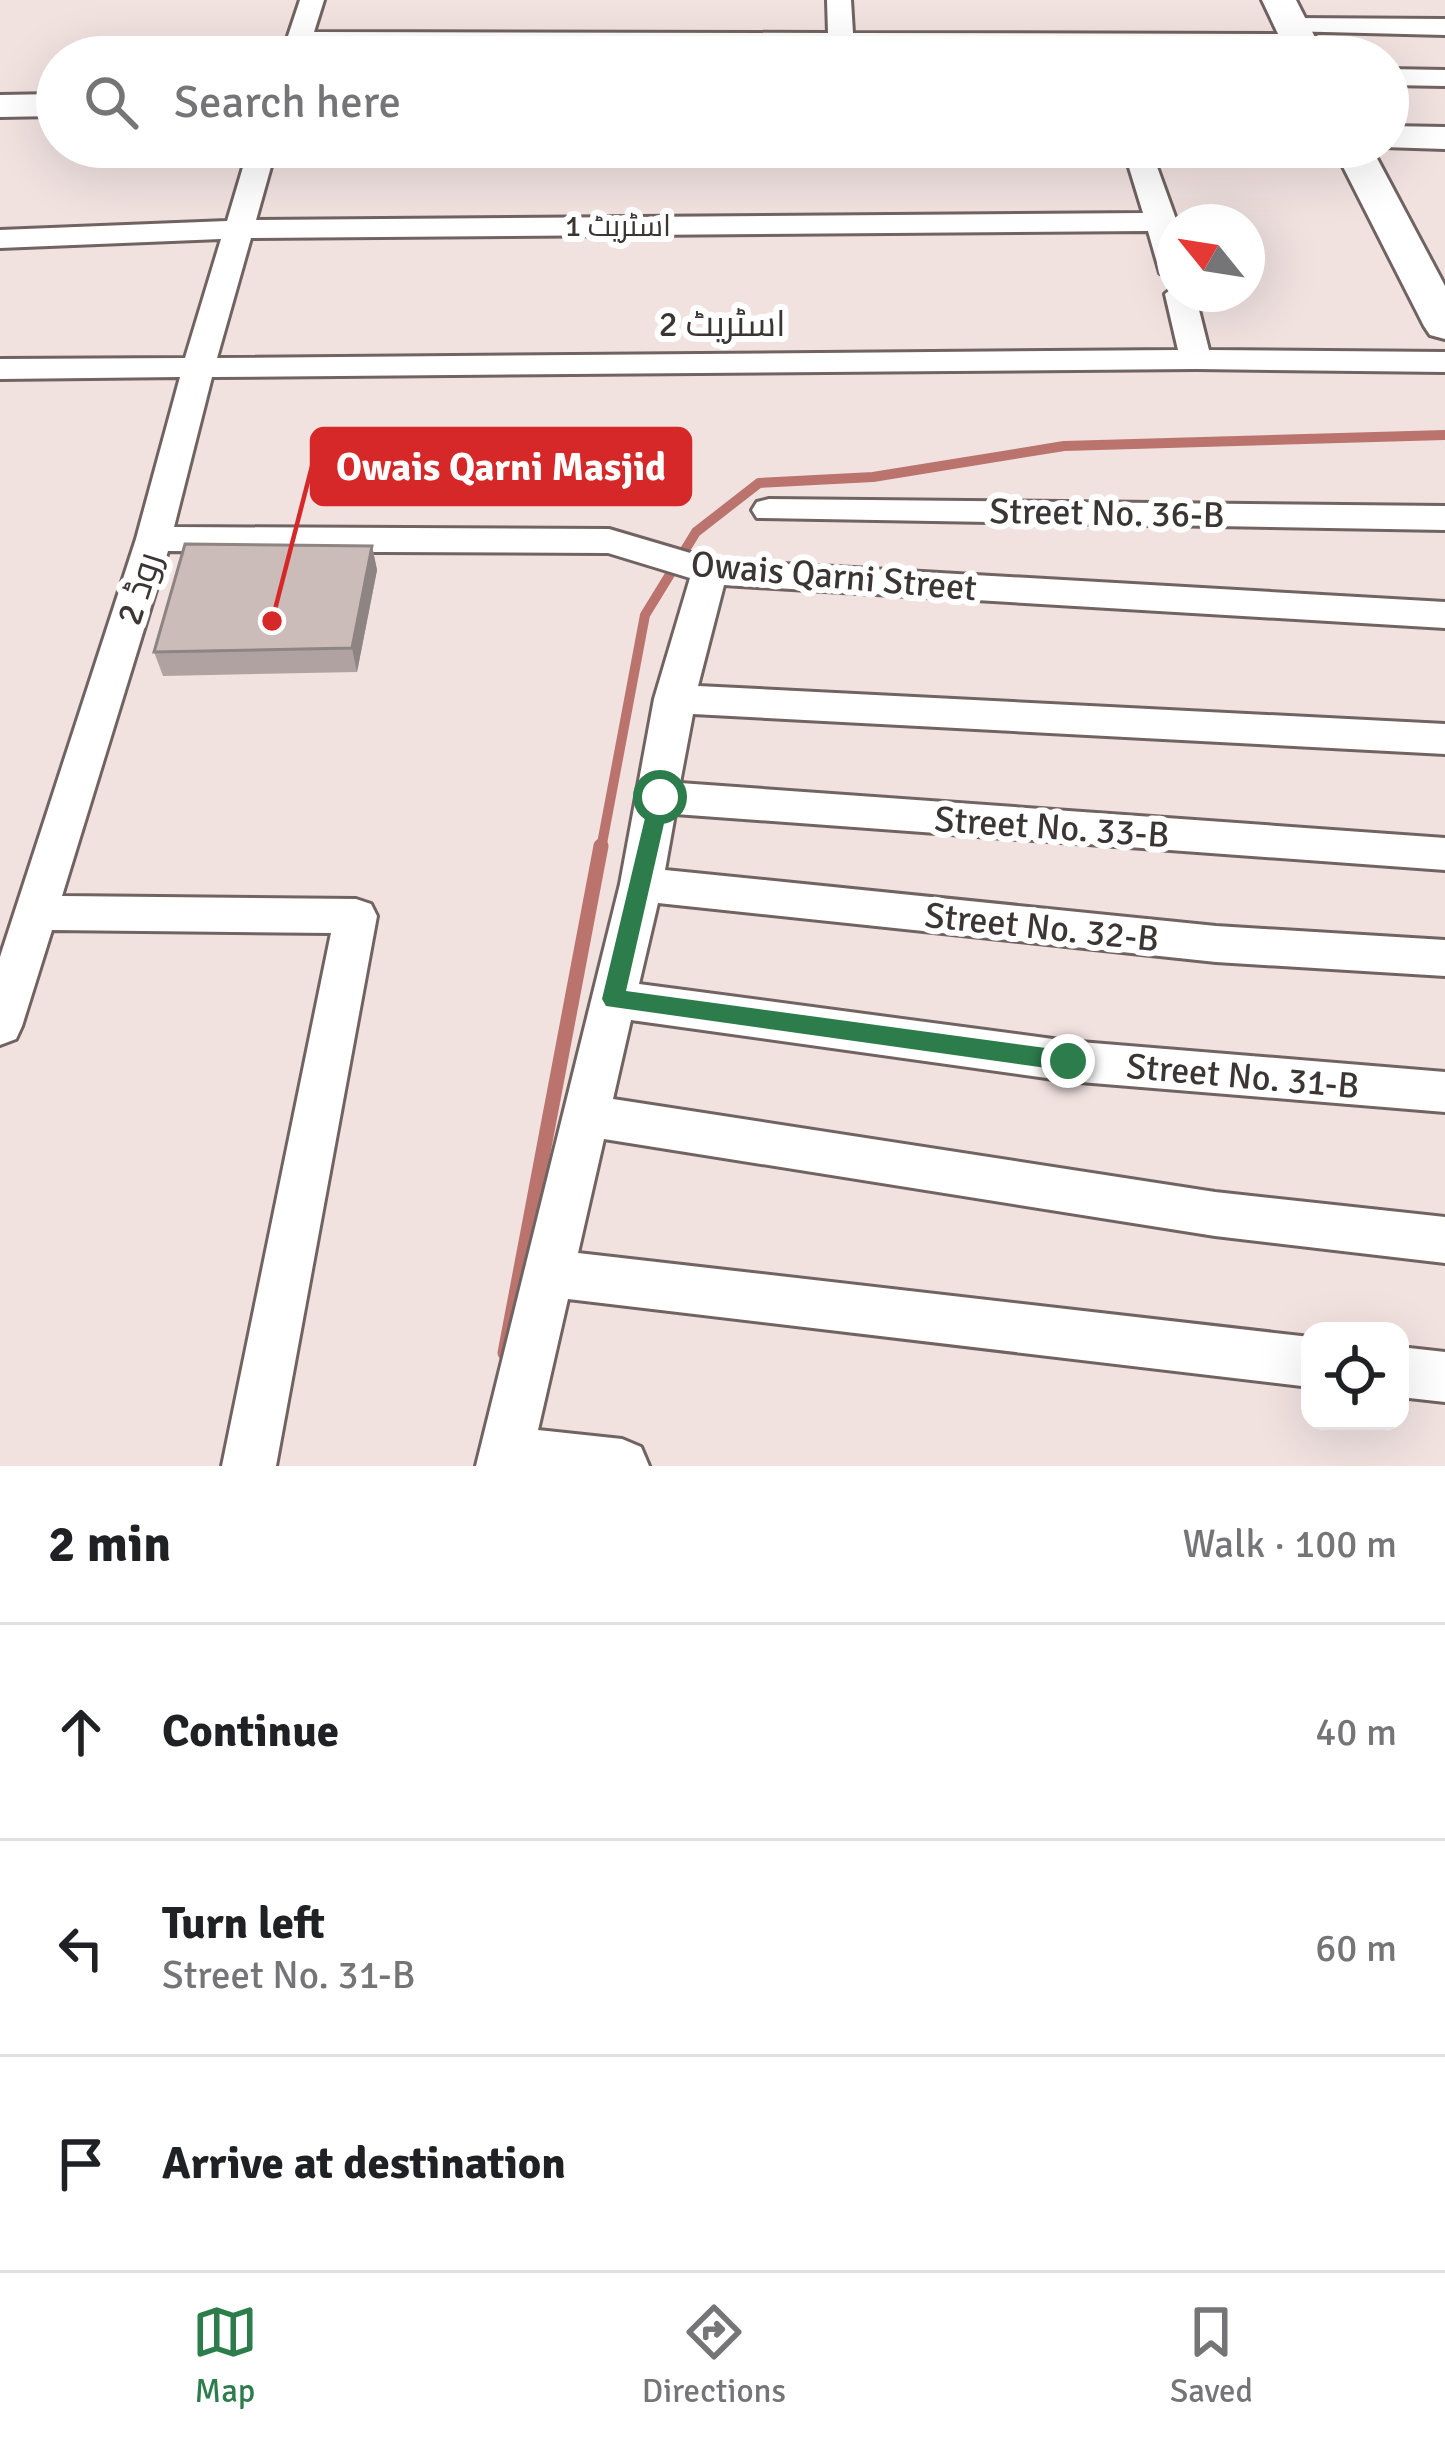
<!DOCTYPE html>
<html lang="en">
<head>
<meta charset="utf-8">
<style>
  body { margin:0; font-family:Signika,Cairo,sans-serif; background:#f2f2f2; color:#202124 }
  .controls { position:absolute; right:36px; bottom:36px; display:grid; overflow:hidden; border-radius:24px; box-shadow:0 12px 48px #0002 }
  .controls button { width:108px; height:108px; display:grid; place-items:center; padding:0; border:0; border-bottom:3px solid #e0e0e0; background:#fff; color:#202124; font:60px sans-serif }
  .compass { position:absolute; left:1157px; top:204px; width:108px; height:108px; border-radius:50%; background:#fff; box-shadow:0 12px 48px #0002; rotate:300deg }
  .stop { position:absolute; width:36px; height:36px; margin:-27px; border:9px solid #2d7c4c; border-radius:50%; background:#fff }
  .stop.end { background:#2d7c4c; border-color:#fff; box-shadow:0 3px 12px #0008 }
  .list { margin:0; padding:0; list-style:none }
  h2 { display:flex; justify-content:space-between; align-items:center; height:156px; margin:0; padding:0 48px; font-size:51px }
  h2 small { font-size:39px; font-weight:400; color:#757577 }
  .list li { display:grid; grid-template-columns:78px 1fr auto; gap:36px; align-items:center; box-sizing:border-box; height:216px; padding:0 48px; border-top:3px solid #e0e0e0 }
  .list b { display:block; font-size:45px; white-space:nowrap }
  .list p { margin:0; font-size:39px; white-space:nowrap; color:#757577 }
  .list em { font-size:39px; font-style:normal; color:#757577 }
  .icon { flex:none; width:66px; height:66px; fill:none; stroke:currentColor; stroke-width:2; stroke-linecap:round; stroke-linejoin:round }
  .map { position:relative; flex:none; width:1445px; height:1466px; overflow:hidden }
  .search { position:absolute; background:#fff; box-shadow:0 12px 48px #0002; left:36px; right:36px; top:36px; height:132px; display:flex; align-items:center; gap:30px; box-sizing:border-box; padding:0 42px; border-radius:66px; color:#757577; font-size:45px }
  .sheet { height:804px; background:#fff }
  nav { display:flex; justify-content:space-around; align-items:center; box-sizing:border-box; height:168px; border-top:3px solid #e0e0e0; background:#fff; font-size:33px; color:#757577 }
  nav a { display:grid; justify-items:center; gap:6px }
  nav .on { color:#2d7c4c }
  .map>svg:first-child { display:block }
</style>
</head>
<body>
<div class="map">
<svg width="1445" height="1466" viewBox="0 0 1445 1466">
  <rect width="100%" height="100%" fill="#f1e2e0"/>
  <g fill="none" stroke-linecap="round" stroke-linejoin="round">
    <path stroke="#bb746d" stroke-width="10" d="M 601,849 L 645,615 L 696,532 L 759,483 L 873,477 L 1064,446 L 1445,435"/>
    <path stroke="#bb746d" stroke-width="15" d="M 505,1353 L 601,846"/>
    <defs>
      <path id="street" d="M 300,0 L 324,0 L 314,32 L 828,33 L 827,0 L 851,0 L 853,33 L 1300,34 L 1313,42 L 1300,50 L 310,48 L 307,57 L 281,57 Z
        M 1293,18 L 1445,19 L 1445,35 L 1284,31 L 1280,26 Z
        M 1388,69 L 1445,70 L 1445,86 L 1388,85 Z
        M 249,147 L 1366,150 L 1370,156 L 1356,164 L 1156,164 L 1177,222 L 1175,282 L 1160,273 L 1148,231 L 251,238 L 217,358 L 1178,350 L 1165,294 L 1175,286 L 1175,294 L 1195,294 L 1209,350 L 1445,352 L 1445,372 L 1196,369 L 212,377 L 174,527 L 609,529 L 714,560 L 1445,602 L 1445,628 L 724,585 L 698,686 L 1445,724 L 1445,754 L 693,714 L 680,783 L 1445,838 L 1445,870 L 675,814 L 665,870 L 1216,926 L 1445,940 L 1445,976 L 1216,962 L 658,903 L 639,984 L 1068,1041 L 1445,1072 L 1445,1112 L 1068,1081 L 631,1020 L 613,1099 L 1215,1192 L 1445,1217 L 1445,1263 L 1215,1236 L 604,1139 L 578,1253 L 1310,1337 L 1310,1387 L 568,1299 L 538,1430 L 622,1439 L 641,1447 L 649,1466 L 476,1466 L 620,884 L 654,699 L 690,578 L 608,553 L 168,551 L 62,896 L 356,899 L 371,904 L 377,916 L 276,1466 L 222,1466 L 331,933 L 52,930 L 22,1026 L 16,1039 L 0,1045 L 0,957 L 136,539 L 180,377 L 0,379 L 0,359 L 185,358 L 221,239 L 0,248 L 0,230 L 227,221 ZM 272,163 L 1128,164 L 1143,213 L 256,220 Z
        M 769,499 L 1445,506 L 1445,530 L 757,518 L 752,510 L 757,502 Z
        M 1400,1347 L 1445,1352 L 1445,1402 L 1400,1397 Z"/>
      <path id="secondary" d="M 1262,0 L 1296,0 L 1325,57 L 1289,57 Z
        M 57,94 L 57,116 L 0,117 L 0,95 Z
        M 1388,126 L 1445,127 L 1445,149 L 1383,147 L 1388,147 Z
        M 1333,147 L 1371,147 L 1445,286 L 1445,339 L 1430,335 L 1424,326 Z"/>
    </defs>
    <use href="#street" stroke="#706361" stroke-width="6"/>
    <use href="#secondary" stroke="#706361" stroke-width="6"/>
    <use href="#street" fill="#fff" fill-rule="evenodd"/>
    <use href="#secondary" fill="#fff" fill-rule="evenodd"/>
  </g>
  <path fill="#afa2a0" d="M 372,546 L 377,570 L 357,672 L 163,676 L 154,652 Z"/>
  <path fill="#8e8482" d="M 372,546 L 377,570 L 357,672 L 352,648 Z"/>
  <path fill="#cbbcba" stroke="#8e8482" stroke-width="3" d="M 185,544 L 372,546 L 352,648 L 154,652 Z"/>
  <path fill="#2d7c4c" d="M 660,789 L 670,797 L 626,991 L 1068,1051 L 1076,1054 L 1076,1068 L 1068,1071 L 606,1006 L 602,999 L 650,797 Z"/>
  <g text-anchor="middle" stroke-width="12" stroke-linejoin="round" paint-order="stroke">
    <g font-size="30" fill="#3b3534" stroke="#fff">
      <text x="618" y="236">اسٹریٹ 1</text>
    </g>
    <g font-size="36" fill="#3b3534" stroke="#fff">
      <text x="722" y="336">اسٹریٹ 2</text>
      <text transform="translate(1107 512) rotate(1)" y="13">Street No. 36-B</text>
      <text transform="translate(834 575) rotate(5)" y="13">Owais Qarni Street</text>
      <text transform="translate(138 588) rotate(-72)" y="13">روڈ 2</text>
      <text transform="translate(1052 826) rotate(4)" y="13">Street No. 33-B</text>
      <text transform="translate(1042 926) rotate(6)" y="13">Street No. 32-B</text>
      <text transform="translate(1243 1075) rotate(5)" y="13">Street No. 31-B</text>
    </g>
  </g>
  <path fill="none" stroke="#d62828" stroke-width="4.5" d="M272 621L312 466"/>
  <circle fill="#d62828" stroke="#fff" stroke-width="4.5" cx="272" cy="621" r="12"/>
  <rect fill="#d62828" stroke="#d62828" stroke-width="4.5" x="312" y="429" width="378" height="75" rx="12"/>
  <g font-size="39" text-anchor="middle" font-weight="bold" fill="#fff">
    <text x="501" y="480">Owais Qarni Masjid</text>
  </g>
</svg>
<div class="controls">
<button><svg class="icon" aria-label="locate" viewBox="0 0 24 24"><circle cx="12" cy="12" r="6"/><path d="M12 2v4M12 18v4M2 12h4M18 12h4"/></svg></button>
</div>
<svg class="compass" viewBox="-18 -18 36 36"><path d="M0-13l5 13h-10z" fill="#e53935"/><path d="M0 13l5-13h-10z" fill="#757577"/></svg>
<div class="stop" style="left:660px;top:797px"></div>
<div class="stop end" style="left:1068px;top:1061px"></div>
<div class="search"><svg class="icon" aria-label="search" viewBox="0 0 24 24"><circle cx="10" cy="10" r="6"/><path d="M15 15l6 6"/></svg>Search here</div>
</div>
<section class="sheet">
<h2>2 min<small>Walk · 100 m</small></h2>
<ul class="list">
<li><svg class="icon" aria-label="ahead" viewBox="0 0 24 24"><path d="M12 20V5M6 11l6-6 6 6"/></svg><div><b>Continue</b></div><em>40 m</em></li>
<li><svg class="icon" aria-label="left" viewBox="0 0 24 24"><path d="M17 20v-9H6M10 6l-5 5 5 5"/></svg><div><b>Turn left</b><p>Street No. 31-B</p></div><em>60 m</em></li>
<li><svg class="icon" aria-label="arrive" viewBox="0 0 24 24"><path d="M6 21V4h12l-3 4 3 4H6"/></svg><div><b>Arrive at destination</b></div></li>
</ul>
</section>
<nav>
<a class="on"><svg class="icon" aria-label="map" viewBox="0 0 24 24"><path d="M3 6l6-2 6 2 6-2v14l-6 2-6-2-6 2zM9 4v14M15 6v14"/></svg>Map</a>
<a><svg class="icon" aria-label="directions" viewBox="0 0 24 24"><path d="M12 3l9 9-9 9-9-9zM9 14v-3h6M13 9l2 2-2 2"/></svg>Directions</a>
<a><svg class="icon" aria-label="saved" viewBox="0 0 24 24"><path d="M7 4h10v16l-5-4-5 4z"/></svg>Saved</a>
</nav>
</body>
</html>
